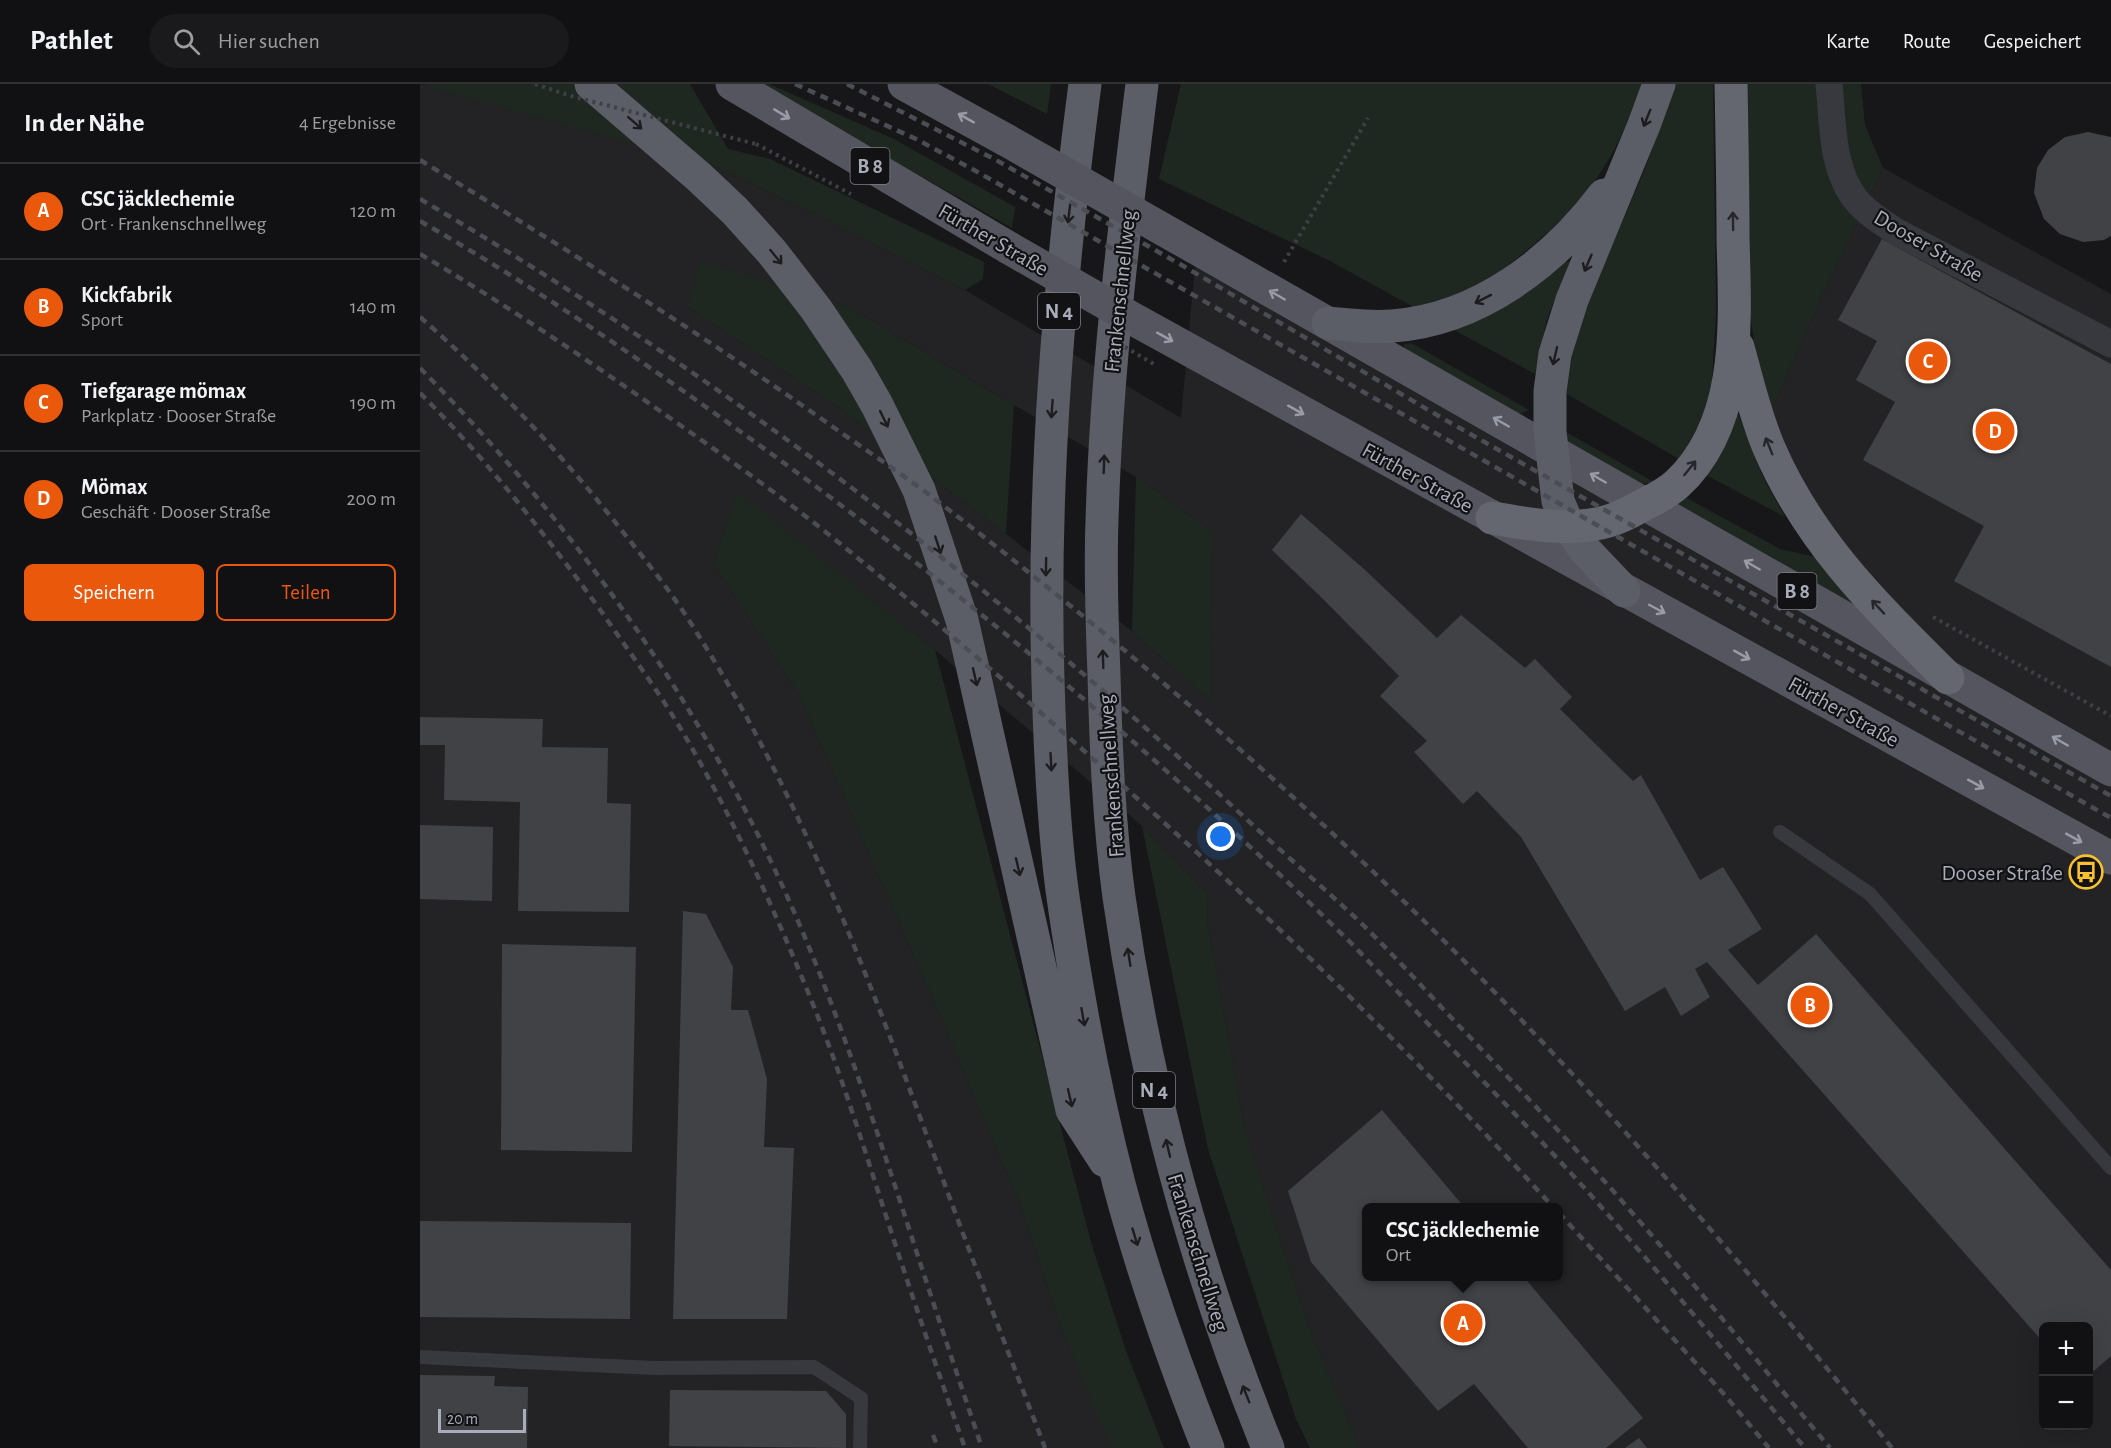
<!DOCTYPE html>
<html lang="de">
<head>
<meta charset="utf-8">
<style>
  body { margin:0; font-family:"Alegreya Sans",sans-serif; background:#1a1a1c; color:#f1f3f6 }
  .controls { position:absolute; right:18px; bottom:18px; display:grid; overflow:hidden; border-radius:9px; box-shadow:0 6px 24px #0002 }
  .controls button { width:54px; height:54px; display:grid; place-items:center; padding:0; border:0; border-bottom:2px solid #303133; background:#111113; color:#f1f3f6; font:30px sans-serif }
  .scale { position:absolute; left:18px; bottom:15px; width:88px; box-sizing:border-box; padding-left:6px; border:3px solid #a9adba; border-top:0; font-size:16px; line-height:21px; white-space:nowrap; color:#a9adba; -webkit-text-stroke:4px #121214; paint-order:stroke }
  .you { position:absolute; left:801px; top:753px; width:21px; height:21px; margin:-15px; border:4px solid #fff; border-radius:50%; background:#1a73e8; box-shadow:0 0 0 9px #1a73e833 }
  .badge { display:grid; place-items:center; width:39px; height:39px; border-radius:50%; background:#ea580c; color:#fff; font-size:20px; font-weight:700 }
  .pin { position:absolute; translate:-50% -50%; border:3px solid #fff; box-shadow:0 2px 6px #0006 }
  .popup { position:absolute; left:942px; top:1119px; width:201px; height:78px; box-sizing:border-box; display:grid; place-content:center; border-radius:9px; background:#111113; filter:drop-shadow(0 2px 4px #0005); font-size:20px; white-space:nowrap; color:#9c9da0 }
  .popup b { font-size:22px; color:#f1f3f6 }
  .popup::after { content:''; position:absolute; left:50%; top:100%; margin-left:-12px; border:12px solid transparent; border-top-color:#111113 }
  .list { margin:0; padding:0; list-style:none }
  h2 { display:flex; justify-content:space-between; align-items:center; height:78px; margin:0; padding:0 24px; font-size:26px }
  h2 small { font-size:20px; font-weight:400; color:#9c9da0 }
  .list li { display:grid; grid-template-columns:39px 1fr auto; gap:18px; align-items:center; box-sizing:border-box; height:96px; padding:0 24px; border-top:2px solid #303133 }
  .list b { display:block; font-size:22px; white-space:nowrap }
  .list p { margin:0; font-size:20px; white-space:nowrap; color:#9c9da0 }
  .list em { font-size:20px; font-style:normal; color:#9c9da0 }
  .actions { display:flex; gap:12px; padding:18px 24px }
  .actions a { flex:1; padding:14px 0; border:2px solid #ea580c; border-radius:9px; text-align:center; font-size:21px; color:#ea580c }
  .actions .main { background:#ea580c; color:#fff }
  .icon { flex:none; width:33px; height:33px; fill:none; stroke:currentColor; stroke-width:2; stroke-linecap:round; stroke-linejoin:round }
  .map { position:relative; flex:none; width:1691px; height:1364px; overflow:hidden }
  header { display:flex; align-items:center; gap:36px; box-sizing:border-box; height:84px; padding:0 30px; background:#111113; border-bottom:2px solid #303133 }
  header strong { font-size:28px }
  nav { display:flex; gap:33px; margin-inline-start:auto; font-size:21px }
  .search { width:420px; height:54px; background:#1a1a1c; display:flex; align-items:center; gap:15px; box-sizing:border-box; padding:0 21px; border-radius:33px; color:#9c9da0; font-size:22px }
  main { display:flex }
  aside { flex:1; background:#111113 }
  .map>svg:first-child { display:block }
</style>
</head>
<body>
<header>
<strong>Pathlet</strong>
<div class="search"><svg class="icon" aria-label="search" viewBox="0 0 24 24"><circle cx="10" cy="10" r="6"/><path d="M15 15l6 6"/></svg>Hier suchen</div>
<nav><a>Karte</a><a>Route</a><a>Gespeichert</a></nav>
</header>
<main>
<aside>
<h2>In der Nähe<small>4 Ergebnisse</small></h2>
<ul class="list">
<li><span class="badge">A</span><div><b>CSC jäcklechemie</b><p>Ort · Frankenschnellweg</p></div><em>120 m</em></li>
<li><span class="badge">B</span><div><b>Kickfabrik</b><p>Sport</p></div><em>140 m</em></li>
<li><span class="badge">C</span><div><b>Tiefgarage mömax</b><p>Parkplatz · Dooser Straße</p></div><em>190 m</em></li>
<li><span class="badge">D</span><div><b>Mömax</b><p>Geschäft · Dooser Straße</p></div><em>200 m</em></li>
</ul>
<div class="actions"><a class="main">Speichern</a><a>Teilen</a></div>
</aside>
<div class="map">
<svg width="1691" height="1364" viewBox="0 0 1691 1364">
  <rect width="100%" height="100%" fill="#171719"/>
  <path fill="#232326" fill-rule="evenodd" d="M 0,0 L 291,81 L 394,129 L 545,206 L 761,334 L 775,182 L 1374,521 L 1426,465 L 1377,392 L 1350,330 L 1400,217 L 1463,84 L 1691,210 L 1691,1364 L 940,1364 L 887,1238 L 825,1046 L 787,836 L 788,811 L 722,742 L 515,566 L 318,408 L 293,479 L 379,611 L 518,927 L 603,1128 L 641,1244 L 692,1364 L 0,1364 ZM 268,223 L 432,225 L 716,393 L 792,447 L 791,618 L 712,547 L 586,450 L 422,326 ZM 947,1124 L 1139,1124 L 1139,1192 L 947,1192 ZM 1624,1242 L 1668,1242 L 1668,1342 L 1624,1342 Z"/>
  <path fill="#1f2820" d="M 2,0 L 270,0 L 308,65 L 350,75 L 564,178 L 563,195 L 545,206 L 394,129 L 291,81 L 18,6 Z
    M 339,0 L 349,0 L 474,55 L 595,123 L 592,144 Z
    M 568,0 L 631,0 L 627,30 Z
    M 761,0 L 1222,0 C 1197,74 1167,118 1106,167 C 1092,178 1077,191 1061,199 C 1041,210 1019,217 997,225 L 910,177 L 739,95 Z
    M 1255,0 L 1293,0 L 1296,228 L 1292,296 L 1289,311 L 1277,348 L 1259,375 L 1145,309 L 1149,276 L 1170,213 L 1225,85 Z
    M 1325,0 L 1441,0 L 1445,41 L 1463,84 L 1400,217 L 1350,330 L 1335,265 L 1330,228 Z
    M 281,177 L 432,225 L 594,321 L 586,450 L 422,326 L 268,223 Z
    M 1150,177 L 1127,235 L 1115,290 L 1034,246 C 1079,229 1108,210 1143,178 Z
    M 991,259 L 1109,326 L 1098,331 L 987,267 L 983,261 Z
    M 1315,322 L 1342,391 L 1365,433 L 1284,390 Z
    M 1146,348 L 1234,398 L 1224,400 L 1214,398 L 1148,359 Z
    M 716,393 L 792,447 L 791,618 L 712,547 Z
    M 318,407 L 515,566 L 671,1158 L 706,1267 L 744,1364 L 692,1364 L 689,1359 L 641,1244 L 603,1128 L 518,927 L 379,611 L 293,479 Z
    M 1265,413 L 1360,465 L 1395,473 L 1434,521 L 1255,420 Z
    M 722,742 L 788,811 L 787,836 L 825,1046 L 887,1238 L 940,1364 L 890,1364 L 876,1335 L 788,1065 Z"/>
  <path fill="#414246" d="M 1668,48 L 1691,53 L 1691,152 L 1684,156 L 1663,158 L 1640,150 L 1624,135 L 1614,109 L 1617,84 L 1628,66 L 1645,53 Z
    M 1462,155 L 1691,280 L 1691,583 L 1534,497 L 1564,442 L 1443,376 L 1475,318 L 1436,296 L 1457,257 L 1418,236 Z
    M 881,430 L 944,485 L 1017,554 L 1041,531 L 1105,584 L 1115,575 L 1152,613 L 1140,625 L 1213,697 L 1221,691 L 1280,796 L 1303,783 L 1342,845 L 1308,866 L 1338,901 L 1396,850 L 1691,1186 L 1691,1272 L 1668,1292 L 1668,1242 L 1624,1242 L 1624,1259 L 1287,878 L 1275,885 L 1290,913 L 1261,932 L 1245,903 L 1205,927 L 1101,753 L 1057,707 L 1043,720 L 994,668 L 1007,657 L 960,612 L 979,592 L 903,515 L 852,466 Z
    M 0,633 L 123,635 L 122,663 L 188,664 L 187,719 L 211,720 L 209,828 L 98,827 L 100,718 L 24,716 L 25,661 L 0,661 Z
    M 0,741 L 73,743 L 72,817 L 0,815 Z
    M 263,827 L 286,830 L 313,883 L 311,926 L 328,926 L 347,995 L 344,1063 L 374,1064 L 367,1235 L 253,1235 Z
    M 82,860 L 216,863 L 212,1068 L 81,1066 Z
    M 962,1026 L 1045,1124 L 947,1124 L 947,1192 L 1103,1192 L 1223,1334 L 1186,1364 L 1108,1364 L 1054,1300 L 1018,1327 L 891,1178 L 868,1107 Z
    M 0,1137 L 211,1139 L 210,1235 L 0,1233 Z
    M 0,1291 L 75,1292 L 74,1302 L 108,1303 L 107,1364 L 0,1364 Z
    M 250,1306 L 406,1307 L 426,1330 L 426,1364 L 249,1362 Z
    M 1219,1354 L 1227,1364 L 1205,1364 Z"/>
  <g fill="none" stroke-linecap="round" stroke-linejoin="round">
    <path stroke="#3e4046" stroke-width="4" stroke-dasharray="3 4.5" stroke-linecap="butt" d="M 336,60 L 431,110
      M 864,178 L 948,34
      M 1513,533 L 1691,632"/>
    <path stroke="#38393f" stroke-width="14" d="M 1360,748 L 1450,810 L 1691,1084
      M 0,1273 L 234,1284 L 394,1283 L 441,1314 L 440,1364"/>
    <path stroke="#38393f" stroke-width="27" d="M 1409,0 C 1413,38 1411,86 1437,117 C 1448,130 1463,139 1477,148 L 1691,260"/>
    <path stroke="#54555e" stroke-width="33" d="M 312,0 L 589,164
      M 484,0 L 586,56
      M 774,163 L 1691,686
      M 706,231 L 1691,774"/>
    <path stroke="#5c5e67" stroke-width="33" d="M 171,0 L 279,93 L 315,127 L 352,168 L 396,225 L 437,286 L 457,321 L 499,406 L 542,536 L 652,1026 L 685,1077
      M 665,0 C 639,199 622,397 628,597 C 630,667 633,737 642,806 C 656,905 674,1004 699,1100 C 723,1190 754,1278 788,1364
      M 722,0 C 704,145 686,291 682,437 C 680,489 682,540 684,591 C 686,665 689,740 699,813 C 726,1003 776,1187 848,1364
      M 908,239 C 929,241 951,244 972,242 C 1059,236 1133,178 1184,111
      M 1204,507 L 1165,466 L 1149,443 L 1138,417 L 1130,348 L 1130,307 L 1135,270 L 1152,216 L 1224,41 L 1239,0"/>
    <path stroke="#646670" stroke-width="33" d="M 1318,263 C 1327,296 1335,331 1349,364 C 1390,459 1456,522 1528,594
      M 1072,434 C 1107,440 1146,447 1181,439 C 1197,436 1212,427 1227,419 C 1237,414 1248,408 1257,400 C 1323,339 1315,236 1313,155 C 1313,103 1312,52 1311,0"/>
    <path stroke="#4b4d54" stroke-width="4.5" stroke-dasharray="8 6" stroke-linecap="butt" d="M 375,0 L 496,55 L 554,86 L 1691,734
      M 427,0 L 576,76 L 765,183 L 1022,334 L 1691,712
      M 0,76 C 145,164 285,252 423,350 C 456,373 489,395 520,419 C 729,579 929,754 1110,945 C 1237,1078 1356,1221 1472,1364
      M 0,115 C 301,291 580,506 835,743 C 870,775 906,806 941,839 C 977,874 1011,913 1046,949 C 1101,1007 1156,1064 1208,1124 C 1277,1203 1343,1284 1410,1364
      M 0,137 C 114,202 222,277 328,353 C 540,505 742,674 929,857 C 966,895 1002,934 1039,972 C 1082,1017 1126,1061 1167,1107 C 1242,1191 1313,1278 1385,1364
      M 0,170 C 86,221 168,276 250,334 C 307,374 364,414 418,458 C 511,533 602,611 691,691 C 845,828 995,971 1134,1124
      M 0,233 C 73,297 139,367 199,443 C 226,477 254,511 277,549 C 388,724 458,918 529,1112 C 560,1196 593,1280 625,1364
      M 0,284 C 138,424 255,583 342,759 C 400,876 441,999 482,1123 C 508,1204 535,1284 562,1364
      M 0,309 C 67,376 125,450 181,527 C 207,565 235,602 259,642 C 310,727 352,820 390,913 C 420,986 443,1061 467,1135 C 492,1212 518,1288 545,1364
      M 1139,1129 L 1303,1309 L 1349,1364
      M 513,1351 L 518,1364"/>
    <path stroke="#3e4046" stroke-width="4" stroke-dasharray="3 4.5" stroke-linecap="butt" d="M 115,0 L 151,12 L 336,60
      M 705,263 L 737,282"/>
    <path stroke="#54555e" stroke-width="33" d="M 586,56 L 774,163
      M 589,164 L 706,231"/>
  </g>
  <defs><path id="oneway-shaft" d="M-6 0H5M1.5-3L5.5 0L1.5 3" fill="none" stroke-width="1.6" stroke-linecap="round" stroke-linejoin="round" transform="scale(1.5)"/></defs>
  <g stroke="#989ba8">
    <use href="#oneway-shaft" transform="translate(362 30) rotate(31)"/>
    <use href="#oneway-shaft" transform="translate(546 34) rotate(-151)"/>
    <use href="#oneway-shaft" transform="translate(857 211) rotate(-150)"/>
    <use href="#oneway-shaft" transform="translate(745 253) rotate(29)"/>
    <use href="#oneway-shaft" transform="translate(876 326) rotate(29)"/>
    <use href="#oneway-shaft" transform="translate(1081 338) rotate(-150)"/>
    <use href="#oneway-shaft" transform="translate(1178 394) rotate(-150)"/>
    <use href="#oneway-shaft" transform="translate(1332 481) rotate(-150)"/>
    <use href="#oneway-shaft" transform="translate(1237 525) rotate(28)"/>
    <use href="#oneway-shaft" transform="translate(1322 571) rotate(29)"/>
    <use href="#oneway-shaft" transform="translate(1640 657) rotate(-150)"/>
    <use href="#oneway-shaft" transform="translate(1556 700) rotate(29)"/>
    <use href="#oneway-shaft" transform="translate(1654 754) rotate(29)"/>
  </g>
  <g stroke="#1d1d20">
    <use href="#oneway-shaft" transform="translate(1227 34) rotate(112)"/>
    <use href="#oneway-shaft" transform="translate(215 39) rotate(41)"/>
    <use href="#oneway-shaft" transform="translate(649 130) rotate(97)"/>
    <use href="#oneway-shaft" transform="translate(356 173) rotate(51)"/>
    <use href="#oneway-shaft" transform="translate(1168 179) rotate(113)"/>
    <use href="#oneway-shaft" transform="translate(1063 215) rotate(153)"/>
    <use href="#oneway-shaft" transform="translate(1135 272) rotate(103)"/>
    <use href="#oneway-shaft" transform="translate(632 325) rotate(94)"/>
    <use href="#oneway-shaft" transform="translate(464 335) rotate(64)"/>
    <use href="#oneway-shaft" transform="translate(684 380) rotate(-88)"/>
    <use href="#oneway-shaft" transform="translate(518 461) rotate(72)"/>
    <use href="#oneway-shaft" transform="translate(626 483) rotate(91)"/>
    <use href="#oneway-shaft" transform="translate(683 575) rotate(-92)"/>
    <use href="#oneway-shaft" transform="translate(555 593) rotate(77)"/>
    <use href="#oneway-shaft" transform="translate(631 678) rotate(87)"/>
    <use href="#oneway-shaft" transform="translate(598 783) rotate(77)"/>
    <use href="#oneway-shaft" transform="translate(709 873) rotate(-99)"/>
    <use href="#oneway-shaft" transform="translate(663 933) rotate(80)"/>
    <use href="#oneway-shaft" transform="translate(650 1014) rotate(77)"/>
    <use href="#oneway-shaft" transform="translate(748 1064) rotate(-103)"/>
    <use href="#oneway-shaft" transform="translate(715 1153) rotate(73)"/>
    <use href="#oneway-shaft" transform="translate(826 1310) rotate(-112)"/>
  </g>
  <g stroke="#26272b">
    <use href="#oneway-shaft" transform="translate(1313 137) rotate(-91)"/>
    <use href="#oneway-shaft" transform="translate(1349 362) rotate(-112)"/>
    <use href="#oneway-shaft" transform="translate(1270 384) rotate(-51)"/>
    <use href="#oneway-shaft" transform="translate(1458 523) rotate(-133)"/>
  </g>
  <defs>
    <symbol id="bus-ring" viewBox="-11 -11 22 22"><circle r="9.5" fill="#121214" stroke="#f9c030" stroke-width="1.5"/><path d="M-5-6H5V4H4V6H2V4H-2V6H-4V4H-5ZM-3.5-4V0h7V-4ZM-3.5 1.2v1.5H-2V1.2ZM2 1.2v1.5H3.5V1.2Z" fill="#f9c030"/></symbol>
  </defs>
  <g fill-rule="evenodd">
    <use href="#bus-ring" x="1647" y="769" width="38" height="38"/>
  </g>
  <g text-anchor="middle" stroke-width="4.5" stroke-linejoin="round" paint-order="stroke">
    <g fill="#121214" stroke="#7c7e88" stroke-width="1.5">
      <rect x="430.5" y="64" width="39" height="36" rx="4.5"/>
      <rect x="618" y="209" width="42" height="36" rx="4.5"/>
      <rect x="1357.5" y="489" width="39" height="36" rx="4.5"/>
      <rect x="713" y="988" width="42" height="36" rx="4.5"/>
    </g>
    <g font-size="21" font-weight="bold" fill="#a9adba">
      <text x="450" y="89">B 8</text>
      <text x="639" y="234">N 4</text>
      <text x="1377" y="514">B 8</text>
      <text x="734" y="1013">N 4</text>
    </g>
    <g font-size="22" fill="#a9adba" stroke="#121214">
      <text transform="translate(574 155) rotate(30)" y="8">Fürther Straße</text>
      <text transform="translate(1509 161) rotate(30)" y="8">Dooser Straße</text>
      <text transform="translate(699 207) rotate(-84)" y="8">Frankenschnellweg</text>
      <text transform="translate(998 393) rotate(29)" y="8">Fürther Straße</text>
      <text transform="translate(1424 627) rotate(29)" y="8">Fürther Straße</text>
      <text transform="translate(690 692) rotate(-94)" y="8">Frankenschnellweg</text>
      <text transform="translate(779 1168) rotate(73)" y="8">Frankenschnellweg</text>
    </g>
    <g font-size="22" fill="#a9adba" stroke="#121214" text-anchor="end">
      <text x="1643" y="796">Dooser Straße</text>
    </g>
  </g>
</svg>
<div class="controls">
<button>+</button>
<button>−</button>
</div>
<div class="scale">20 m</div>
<div class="you"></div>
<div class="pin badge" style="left:1043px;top:1239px">A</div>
<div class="popup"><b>CSC jäcklechemie</b>Ort</div>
<div class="pin badge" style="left:1390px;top:921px">B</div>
<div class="pin badge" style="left:1508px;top:277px">C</div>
<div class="pin badge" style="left:1575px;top:347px">D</div>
</div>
</main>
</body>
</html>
